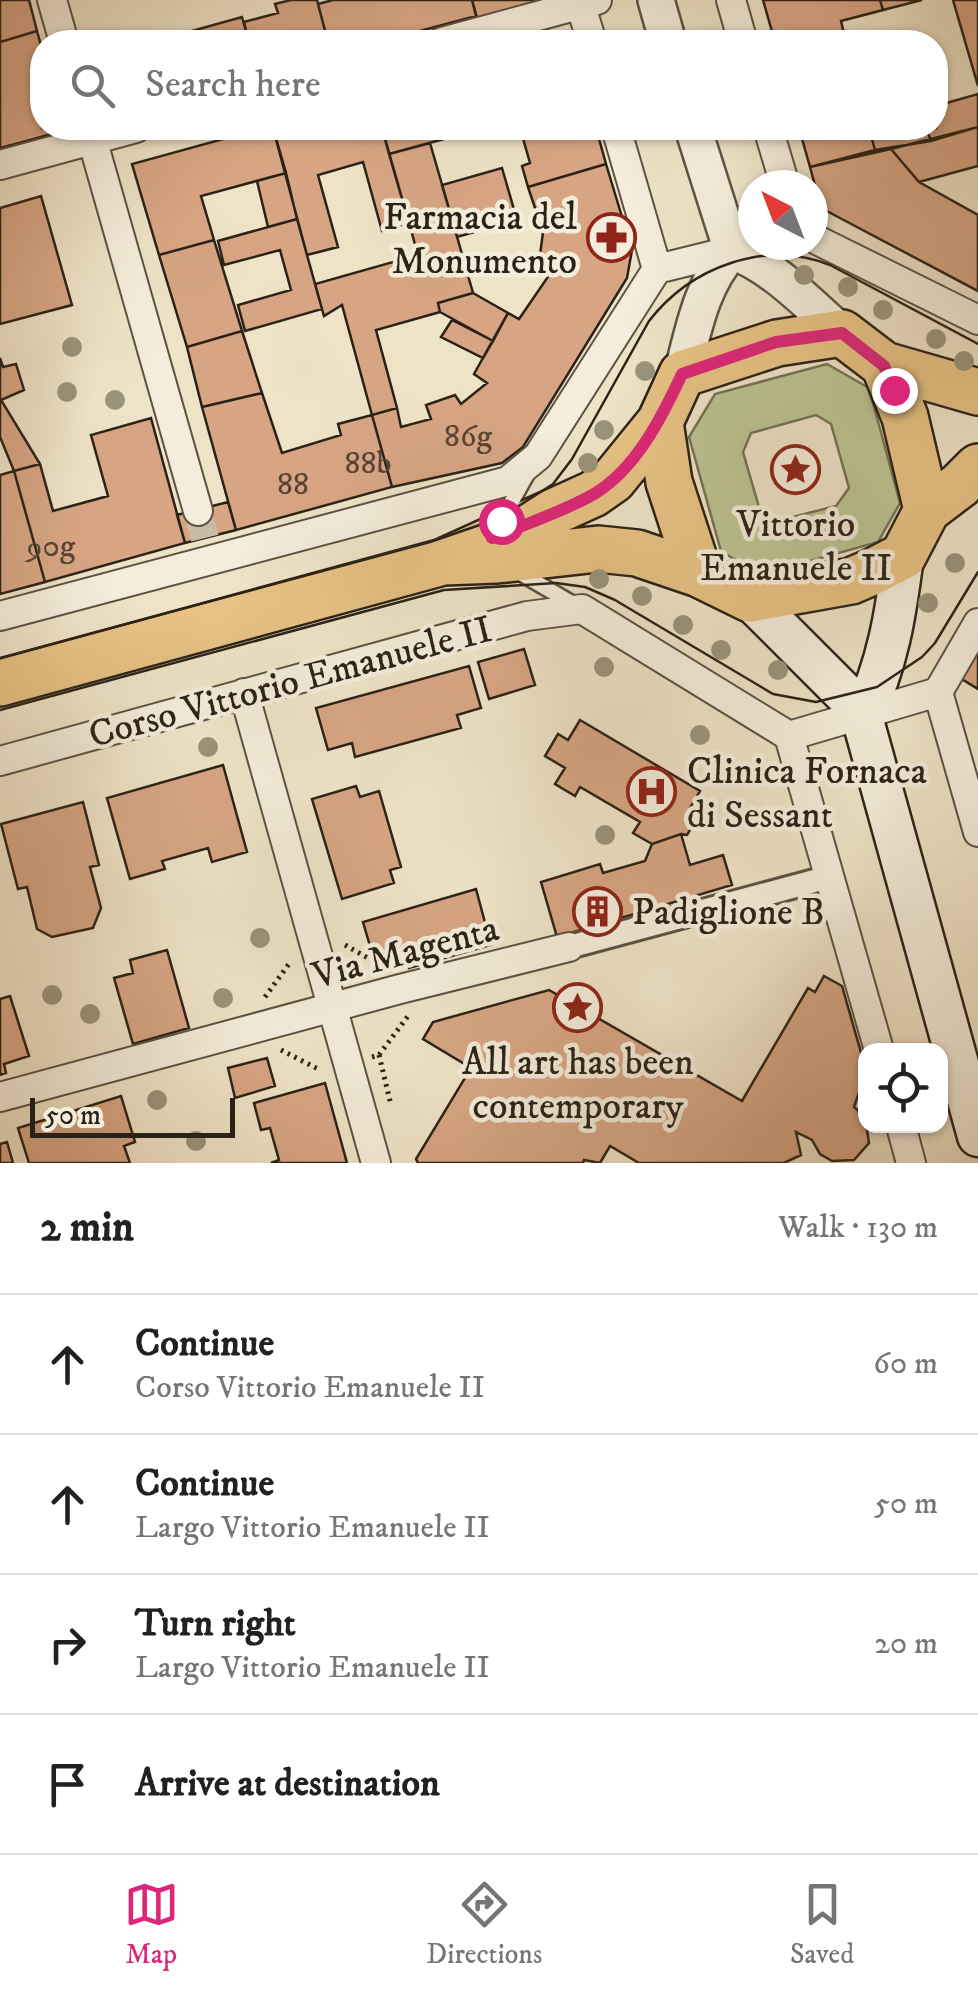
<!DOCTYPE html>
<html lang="en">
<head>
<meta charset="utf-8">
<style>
  body { margin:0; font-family:"IM FELL DW Pica",serif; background:#f6f6f6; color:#202124 }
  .controls { position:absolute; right:30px; bottom:30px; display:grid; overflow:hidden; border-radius:20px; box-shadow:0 2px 8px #0004 }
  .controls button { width:90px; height:90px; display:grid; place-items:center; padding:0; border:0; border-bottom:2px solid #e0e0e0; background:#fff; color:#202124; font:50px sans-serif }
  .compass { position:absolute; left:738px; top:170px; width:90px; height:90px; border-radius:50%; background:#fff; box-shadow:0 2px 8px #0004; rotate:318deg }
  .scale { position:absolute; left:30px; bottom:25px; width:205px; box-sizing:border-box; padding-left:10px; border:5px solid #2b2217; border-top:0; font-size:28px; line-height:35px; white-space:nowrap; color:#2b2217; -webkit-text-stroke:8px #f4eddb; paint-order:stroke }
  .stop { position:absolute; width:30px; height:30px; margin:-22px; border:8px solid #db2777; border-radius:50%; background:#fff }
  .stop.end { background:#db2777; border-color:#fff; box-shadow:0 2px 10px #0008 }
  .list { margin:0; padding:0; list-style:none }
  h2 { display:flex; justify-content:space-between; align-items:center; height:130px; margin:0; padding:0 40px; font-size:42px }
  h2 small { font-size:32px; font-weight:400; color:#757577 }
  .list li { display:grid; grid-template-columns:65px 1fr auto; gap:30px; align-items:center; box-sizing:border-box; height:140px; padding:0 40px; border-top:2px solid #e0e0e0 }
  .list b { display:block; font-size:38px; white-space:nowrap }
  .list p { margin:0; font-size:32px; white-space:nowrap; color:#757577 }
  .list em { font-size:32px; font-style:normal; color:#757577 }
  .icon { flex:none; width:55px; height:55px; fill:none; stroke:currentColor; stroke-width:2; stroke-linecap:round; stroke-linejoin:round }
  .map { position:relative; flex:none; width:978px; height:1163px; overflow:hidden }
  .search { position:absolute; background:#fff; box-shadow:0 2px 8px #0004; left:30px; right:30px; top:30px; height:110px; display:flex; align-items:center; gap:25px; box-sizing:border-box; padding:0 35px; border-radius:40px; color:#757577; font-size:38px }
  .sheet { height:690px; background:#fff }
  nav { display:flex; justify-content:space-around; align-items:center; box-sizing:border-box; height:140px; border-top:2px solid #e0e0e0; background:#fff; font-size:28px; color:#757577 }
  nav a { display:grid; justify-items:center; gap:5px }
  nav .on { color:#db2777 }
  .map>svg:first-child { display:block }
</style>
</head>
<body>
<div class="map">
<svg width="978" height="1163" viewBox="0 0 978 1163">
  <rect width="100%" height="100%" fill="#eee3c7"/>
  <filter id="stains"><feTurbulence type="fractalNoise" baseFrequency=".002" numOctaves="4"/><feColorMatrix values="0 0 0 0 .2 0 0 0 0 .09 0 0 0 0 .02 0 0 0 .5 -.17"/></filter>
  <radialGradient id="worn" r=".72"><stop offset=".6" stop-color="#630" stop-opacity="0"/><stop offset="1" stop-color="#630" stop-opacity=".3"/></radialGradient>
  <path fill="#bcc393" stroke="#747255" stroke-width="2.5" fill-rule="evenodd" d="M 827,364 L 869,388 L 900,503 L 878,542 L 760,575 L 721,551 L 689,437 L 715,394 ZM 816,415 L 831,424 L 849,488 L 836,506 L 773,522 L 761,514 L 743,452 L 751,433 Z"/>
  <path fill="#d7a584" stroke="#2b2217" stroke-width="2.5" d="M 0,0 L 29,0 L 37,31 L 0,42 Z
    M 291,0 L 317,0 L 328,42 L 249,42 L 244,22 L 278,13 L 275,4 Z
    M 333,0 L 472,0 L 476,16 L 379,42 L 328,42 L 318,4 Z
    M 472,0 L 542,0 L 478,21 Z
    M 763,0 L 880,0 L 883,10 L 841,21 L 846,42 L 775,42 Z
    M 880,0 L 922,0 L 883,10 Z
    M 953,0 L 978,0 L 978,86 Z
    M 242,17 L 249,42 L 119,42 L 154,33 L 156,41 Z
    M 37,31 L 42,49 L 42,128 L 67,130 L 0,148 L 0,42 Z
    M 978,94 L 978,127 L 931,141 L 926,128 L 936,128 L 936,106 Z
    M 978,127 L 978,166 L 919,182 L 891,149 Z
    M 263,128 L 273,128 L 286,173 L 201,196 L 214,240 L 159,255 L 132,164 Z
    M 273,128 L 382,128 L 409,223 L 382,231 L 363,162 L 318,175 L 338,247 L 307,255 Z
    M 382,128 L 484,128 L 389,154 Z
    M 520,128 L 596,128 L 606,164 L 528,187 L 522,166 L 530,163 Z
    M 799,128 L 869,128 L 875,150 L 810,167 Z
    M 869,128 L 926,128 L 931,141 L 875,150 Z
    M 430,143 L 450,212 L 409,223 L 389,154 Z
    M 891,149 L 919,182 L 978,215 L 978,291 L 821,208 L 810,167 Z
    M 606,164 L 632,250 L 627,278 L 523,447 L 502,463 L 392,487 L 372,415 L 397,408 L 401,427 L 431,419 L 426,405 L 455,395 L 461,404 L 487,383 L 474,374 L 508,313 L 519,319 L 552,271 L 539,263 L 543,232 L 528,187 Z
    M 502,168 L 517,220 L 457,237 L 442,185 Z
    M 286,173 L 297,219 L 268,227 L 257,181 Z
    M 41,196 L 72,305 L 0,324 L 0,208 Z
    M 450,212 L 473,293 L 438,303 L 440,312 L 376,330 L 397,408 L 372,415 L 342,305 L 324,316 L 315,284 L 418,255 L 409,223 Z
    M 297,219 L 322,309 L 245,331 L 238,305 L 291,290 L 280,250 L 224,265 L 218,241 Z
    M 214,240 L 242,331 L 187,347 L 159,255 Z
    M 473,293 L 508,313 L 493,341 L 440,312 L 438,303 Z
    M 452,320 L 493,341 L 483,358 L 441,337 Z
    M 242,331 L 262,393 L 202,407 L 187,347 Z
    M 0,358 L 3,367 L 16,364 L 24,390 L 1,400 L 40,464 L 14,471 L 0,437 Z
    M 262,393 L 282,453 L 341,435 L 338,424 L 372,415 L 392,487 L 236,530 L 202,407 Z
    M 151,418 L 185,543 L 45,582 L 14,471 L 40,464 L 53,511 L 108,496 L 91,435 Z
    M 14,471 L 45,582 L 0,594 L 0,475 Z
    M 228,502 L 236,530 L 185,543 L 177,515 Z
    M 978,646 L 978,689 L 960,678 Z
    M 524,649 L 535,685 L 489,699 L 478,662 Z
    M 469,666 L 481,708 L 457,715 L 461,728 L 355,757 L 352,743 L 328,750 L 316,708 Z
    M 580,720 L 700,791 L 690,808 L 700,814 L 687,835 L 681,834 L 652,844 L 633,833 L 640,822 L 580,787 L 575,796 L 555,784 L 565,768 L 545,756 L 558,734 L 568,740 Z
    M 223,765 L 247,852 L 212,862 L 208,848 L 162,861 L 165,869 L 130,879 L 107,798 Z
    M 356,786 L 360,797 L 379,791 L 401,867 L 390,870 L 394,883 L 342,899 L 312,799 Z
    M 83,802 L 99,865 L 90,867 L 101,908 L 93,928 L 52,937 L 37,929 L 27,887 L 18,889 L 1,824 Z
    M 681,834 L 690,865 L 723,855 L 732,885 L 557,937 L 541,882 L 600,864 L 603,873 L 645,861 L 652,844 Z
    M 476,889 L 491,945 L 409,968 L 403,948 L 373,956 L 363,922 Z
    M 167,950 L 189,1028 L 133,1044 L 114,978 L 133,973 L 130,960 Z
    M 824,976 L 842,986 L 866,1070 L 866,1088 L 860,1090 L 854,1107 L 865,1117 L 869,1143 L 854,1160 L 832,1161 L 820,1154 L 812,1140 L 796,1132 L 801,1155 L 784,1163 L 639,1163 L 610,1146 L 600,1163 L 584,1160 L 583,1163 L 418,1163 L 416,1159 L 471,1068 L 423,1039 L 433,1022 L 549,990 L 742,1101 L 808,988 L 815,992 Z
    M 10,996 L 29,1056 L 4,1064 L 6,1073 L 0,1075 L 0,999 Z
    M 267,1058 L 275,1086 L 235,1098 L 228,1068 Z
    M 325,1083 L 347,1163 L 271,1163 L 279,1160 L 270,1128 L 261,1130 L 254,1103 Z
    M 121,1096 L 135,1142 L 124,1146 L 130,1163 L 29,1163 L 18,1128 Z
    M 7,1142 L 13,1163 L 0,1163 L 0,1144 Z"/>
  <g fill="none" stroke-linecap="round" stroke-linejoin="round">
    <path stroke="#c7bca4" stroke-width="28" stroke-dasharray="28 14" stroke-linecap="butt" d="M 198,511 L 205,539"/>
    <defs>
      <path id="service" d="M 501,521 L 527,474
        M 515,570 L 575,605"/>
      <path id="pedestrian" d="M 569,947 L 829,877"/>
      <path id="minor" d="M 52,0 L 64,42
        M 579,0 L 592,42
        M 731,0 L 743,42
        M 442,42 L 597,0
        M 89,128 L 198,511
        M 616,128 L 657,269
        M 768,128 L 785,185
        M 0,165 L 136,128
        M 813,238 L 978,320
        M 0,616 L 508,481 L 538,456 L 657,269 L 742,248
        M 938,692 L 978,832
        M 244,693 L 376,1163
        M 789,736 L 879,1050
        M 0,761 L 527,616 L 582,609 L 789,736 L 938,692 L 978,623
        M 0,1097 L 400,989 L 569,947
        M 901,1126 L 911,1163"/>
      <path id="tertiary" d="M 656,0 L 668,42
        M 693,128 L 732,251 C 774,266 809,305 842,333
        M 682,374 C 693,332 701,284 732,251"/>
      <path id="secondary" d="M 750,599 L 847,696 L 862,717 L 978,1136
        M 862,717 C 888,665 896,612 903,556"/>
      <path id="primary" d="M 884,365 L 978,392
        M 927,510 L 960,485 L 978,467
        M 443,562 L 497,560 L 598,549 L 637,553 L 699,574 L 750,599 L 851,581 L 872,572 L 903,556 L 927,510 L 905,417 L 884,365 L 842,333 L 777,343 L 682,374 L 660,422 L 669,482 L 699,574
        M 0,683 L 443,562 L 593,494 L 613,480 L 660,422"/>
    </defs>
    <use href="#service" stroke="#5c5243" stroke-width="19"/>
    <use href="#pedestrian" stroke="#5c5243" stroke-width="28"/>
    <use href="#minor" stroke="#5c5243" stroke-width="32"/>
    <use href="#tertiary" stroke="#5c5243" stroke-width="40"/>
    <use href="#secondary" stroke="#2b2217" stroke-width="45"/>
    <use href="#primary" stroke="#2b2217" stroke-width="50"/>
    <path stroke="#2b2217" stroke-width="5" stroke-dasharray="2.5 5" stroke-linecap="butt" d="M 345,945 L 382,966
      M 265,997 L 291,961
      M 281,1050 L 320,1070
      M 379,1055 L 391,1105
      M 372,1057 L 379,1055 L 408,1016 L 407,1013"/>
    <use href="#service" stroke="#f4eddb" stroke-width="14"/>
    <use href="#pedestrian" stroke="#f4eddb" stroke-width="22"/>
    <use href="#minor" stroke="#f4eddb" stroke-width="28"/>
    <use href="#tertiary" stroke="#f4eddb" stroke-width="35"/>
    <use href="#secondary" stroke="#f4eddb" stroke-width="40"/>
    <use href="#primary" stroke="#e7c284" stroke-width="45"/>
    <path stroke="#2b2217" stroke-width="2.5" d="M 0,658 L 430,542 L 500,518 L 553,484 L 572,459 L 649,321 C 691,267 765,239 830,265 L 978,344
      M 0,710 L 444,590 L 556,583 L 585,587 L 615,600 L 773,694 L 816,702 L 877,687 L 922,657 L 935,643 L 978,572"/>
  </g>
  <g fill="#9a937b">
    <circle cx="804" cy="275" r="10"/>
    <circle cx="848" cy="287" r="10"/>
    <circle cx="883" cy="310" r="10"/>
    <circle cx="936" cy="339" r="10"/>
    <circle cx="72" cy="347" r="10"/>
    <circle cx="964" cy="361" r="10"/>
    <circle cx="645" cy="371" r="10"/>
    <circle cx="67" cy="392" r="10"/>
    <circle cx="115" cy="400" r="10"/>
    <circle cx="604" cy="430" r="10"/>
    <circle cx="588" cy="463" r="10"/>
    <circle cx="955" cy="563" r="10"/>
    <circle cx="599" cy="579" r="10"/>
    <circle cx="642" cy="596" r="10"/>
    <circle cx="928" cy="603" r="10"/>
    <circle cx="683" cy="625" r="10"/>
    <circle cx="721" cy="650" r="10"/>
    <circle cx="604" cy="667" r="10"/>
    <circle cx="778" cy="670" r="10"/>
    <circle cx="700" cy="735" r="10"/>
    <circle cx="208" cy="747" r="10"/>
    <circle cx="605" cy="835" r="10"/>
    <circle cx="260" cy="938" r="10"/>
    <circle cx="52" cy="995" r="10"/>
    <circle cx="223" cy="998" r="10"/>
    <circle cx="90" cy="1014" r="10"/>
    <circle cx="157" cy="1100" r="10"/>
    <circle cx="196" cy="1141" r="10"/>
  </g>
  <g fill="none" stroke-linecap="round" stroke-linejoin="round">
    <path stroke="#db2777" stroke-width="12" d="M 501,521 L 492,538 C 525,524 563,512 594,494 C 636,469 662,417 682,374 L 776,342 L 842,333 L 884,366 L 894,390"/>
  </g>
  <defs>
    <symbol id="pharmacy-ring" viewBox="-11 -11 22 22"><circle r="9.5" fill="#f4eddb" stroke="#8f2418" stroke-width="1.5"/><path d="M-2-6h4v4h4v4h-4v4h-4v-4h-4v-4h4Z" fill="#8f2418"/></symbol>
    <symbol id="sight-ring" viewBox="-11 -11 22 22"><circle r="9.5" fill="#f4eddb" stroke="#8f2418" stroke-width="1.5"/><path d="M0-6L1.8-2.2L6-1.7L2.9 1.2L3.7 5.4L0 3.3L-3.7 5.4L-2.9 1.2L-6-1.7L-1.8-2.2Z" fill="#8f2418"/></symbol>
    <symbol id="hospital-ring" viewBox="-11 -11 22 22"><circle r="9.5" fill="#f4eddb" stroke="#8f2418" stroke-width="1.5"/><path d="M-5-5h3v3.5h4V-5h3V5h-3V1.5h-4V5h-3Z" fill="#8f2418"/></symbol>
    <symbol id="building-ring" viewBox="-11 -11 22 22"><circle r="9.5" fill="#f4eddb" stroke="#8f2418" stroke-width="1.5"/><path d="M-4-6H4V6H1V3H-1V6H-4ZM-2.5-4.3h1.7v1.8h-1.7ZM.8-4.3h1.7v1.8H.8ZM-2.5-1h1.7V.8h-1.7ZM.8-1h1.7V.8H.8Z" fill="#8f2418"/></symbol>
  </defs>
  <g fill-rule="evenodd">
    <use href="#pharmacy-ring" x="584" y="210" width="55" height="55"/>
    <use href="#sight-ring" x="768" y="442" width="55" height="55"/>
    <use href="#hospital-ring" x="624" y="764" width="55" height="55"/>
    <use href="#building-ring" x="570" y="884" width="55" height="55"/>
    <use href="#sight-ring" x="550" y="980" width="55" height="55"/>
  </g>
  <g text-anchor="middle" stroke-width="9" stroke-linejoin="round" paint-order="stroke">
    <g font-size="32" fill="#564332">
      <text x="468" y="446">86g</text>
      <text x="368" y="473">88b</text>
      <text x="293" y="494">88</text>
      <text x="51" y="556">90g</text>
    </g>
    <g font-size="38" fill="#2b2217" stroke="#f4eddb">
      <text x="577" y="229" text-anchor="end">Farmacia del<tspan x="577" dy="44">Monumento</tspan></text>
      <text x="796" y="536">Vittorio<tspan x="796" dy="44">Emanuele II</tspan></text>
      <text x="687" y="783" text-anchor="start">Clinica Fornaca<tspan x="687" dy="44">di Sessant</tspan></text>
      <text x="632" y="924" text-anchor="start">Padiglione B</text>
      <text x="578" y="1074">All art has been<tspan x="578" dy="44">contemporary</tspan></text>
    </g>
    <g font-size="38" fill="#2b2217" stroke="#f4eddb">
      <text transform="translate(290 681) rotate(-15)" y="13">Corso Vittorio Emanuele II</text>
      <text transform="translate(405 951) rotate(-15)" y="13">Via Magenta</text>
    </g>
  </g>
  <rect width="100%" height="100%" filter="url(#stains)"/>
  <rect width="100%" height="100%" fill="url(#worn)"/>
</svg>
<div class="controls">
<button><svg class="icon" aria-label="locate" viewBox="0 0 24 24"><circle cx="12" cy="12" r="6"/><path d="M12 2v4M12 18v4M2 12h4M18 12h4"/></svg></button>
</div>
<svg class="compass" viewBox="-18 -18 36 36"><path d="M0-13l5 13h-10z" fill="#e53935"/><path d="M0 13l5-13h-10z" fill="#757577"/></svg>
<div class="scale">50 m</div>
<div class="stop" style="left:501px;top:521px"></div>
<div class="stop end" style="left:894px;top:390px"></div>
<div class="search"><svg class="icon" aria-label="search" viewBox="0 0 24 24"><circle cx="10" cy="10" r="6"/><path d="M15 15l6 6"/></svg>Search here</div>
</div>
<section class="sheet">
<h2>2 min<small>Walk · 130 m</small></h2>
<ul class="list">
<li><svg class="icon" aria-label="ahead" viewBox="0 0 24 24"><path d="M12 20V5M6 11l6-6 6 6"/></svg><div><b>Continue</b><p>Corso Vittorio Emanuele II</p></div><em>60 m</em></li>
<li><svg class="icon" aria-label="ahead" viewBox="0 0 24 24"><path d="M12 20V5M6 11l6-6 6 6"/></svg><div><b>Continue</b><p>Largo Vittorio Emanuele II</p></div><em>50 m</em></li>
<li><svg class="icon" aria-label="right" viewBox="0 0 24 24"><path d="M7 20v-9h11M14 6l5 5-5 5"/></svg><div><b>Turn right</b><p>Largo Vittorio Emanuele II</p></div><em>20 m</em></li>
<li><svg class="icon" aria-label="arrive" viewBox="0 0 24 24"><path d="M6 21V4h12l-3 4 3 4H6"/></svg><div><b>Arrive at destination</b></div></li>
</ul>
</section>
<nav>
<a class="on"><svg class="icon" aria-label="map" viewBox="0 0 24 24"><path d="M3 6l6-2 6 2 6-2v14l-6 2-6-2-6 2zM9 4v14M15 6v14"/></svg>Map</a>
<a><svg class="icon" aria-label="directions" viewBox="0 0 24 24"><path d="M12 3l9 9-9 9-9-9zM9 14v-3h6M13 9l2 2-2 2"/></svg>Directions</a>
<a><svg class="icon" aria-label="saved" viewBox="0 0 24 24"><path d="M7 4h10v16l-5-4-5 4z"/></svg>Saved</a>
</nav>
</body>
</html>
